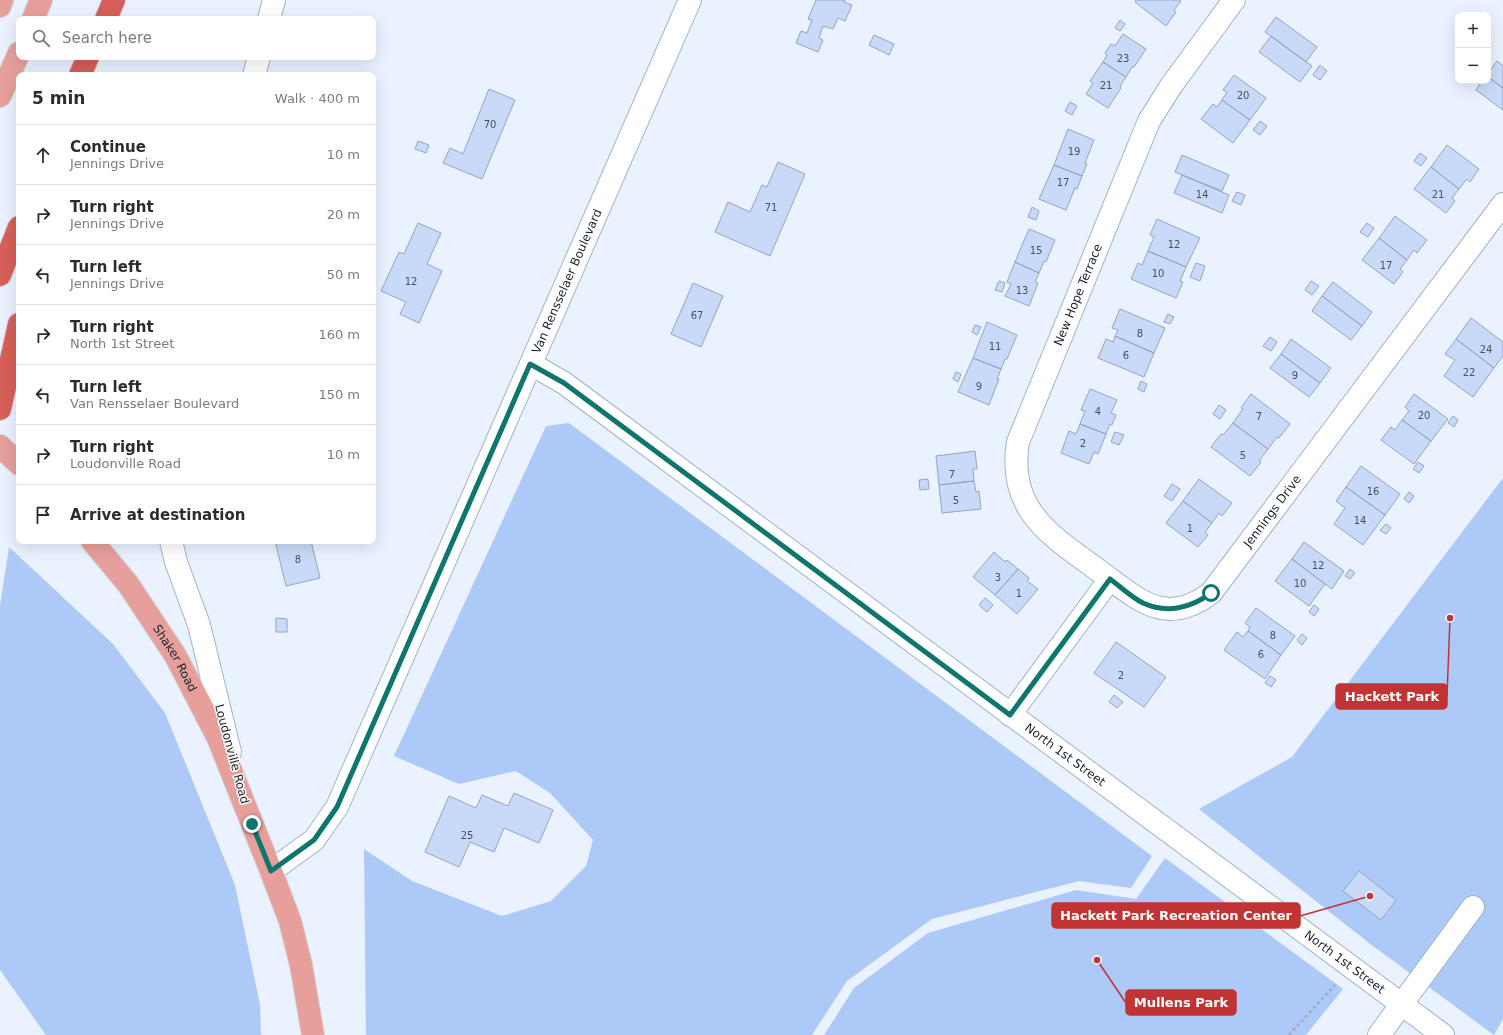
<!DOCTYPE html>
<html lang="en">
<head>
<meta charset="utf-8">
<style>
  body { margin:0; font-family:"DejaVu Sans",sans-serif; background:#f7f7f7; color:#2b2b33 }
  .controls { position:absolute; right:12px; top:12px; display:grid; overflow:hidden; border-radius:8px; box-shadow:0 4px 16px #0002 }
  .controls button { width:36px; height:36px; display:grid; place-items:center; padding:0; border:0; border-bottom:1px solid #e1e1e2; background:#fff; color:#2b2b33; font:20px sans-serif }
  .stop { position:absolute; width:12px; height:12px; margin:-9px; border:3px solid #0f766e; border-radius:50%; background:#fff }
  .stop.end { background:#0f766e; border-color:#fff; box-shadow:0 1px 4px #0008 }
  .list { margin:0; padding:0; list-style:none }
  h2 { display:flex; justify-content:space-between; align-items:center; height:52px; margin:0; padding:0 16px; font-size:17px }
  h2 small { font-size:13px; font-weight:400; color:#7c7c81 }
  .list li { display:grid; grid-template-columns:26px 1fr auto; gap:12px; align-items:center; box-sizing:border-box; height:60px; padding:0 16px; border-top:1px solid #e1e1e2 }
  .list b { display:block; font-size:15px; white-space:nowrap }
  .list p { margin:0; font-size:13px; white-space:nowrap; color:#7c7c81 }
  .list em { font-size:13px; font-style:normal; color:#7c7c81 }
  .icon { flex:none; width:22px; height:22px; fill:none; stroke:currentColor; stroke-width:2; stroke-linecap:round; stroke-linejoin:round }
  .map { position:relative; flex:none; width:1503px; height:1035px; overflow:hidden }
  .search { position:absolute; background:#fff; box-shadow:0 4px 16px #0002; left:16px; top:16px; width:360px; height:44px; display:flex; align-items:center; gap:10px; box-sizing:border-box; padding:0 14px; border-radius:8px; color:#7c7c81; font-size:15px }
  .panel { position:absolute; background:#fff; box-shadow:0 4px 16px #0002; left:16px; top:72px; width:360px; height:472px; border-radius:8px }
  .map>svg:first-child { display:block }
</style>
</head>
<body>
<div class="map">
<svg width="1503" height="1035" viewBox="0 0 1503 1035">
  <rect width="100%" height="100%" fill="#eaf2ff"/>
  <path fill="#acc9f8" d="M 569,423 L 1152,856 L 1131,888 L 1079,881 L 932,919 L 847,981 L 812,1035 L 366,1035 L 364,849 L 412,881 L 502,916 L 551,901 L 586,866 L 593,840 L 550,793 L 516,771 L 459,784 L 394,756 L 546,426 Z
    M 1503,478 L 1503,1019 L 1494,1035 L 1369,943 L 1199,809 L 1292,757 Z
    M 9,547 L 113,644 L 165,713 L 235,885 L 260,1005 L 261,1035 L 46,1035 L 0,970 L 0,606 Z
    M 1165,858 L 1343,989 L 1306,1035 L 824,1035 L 854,988 L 928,933 L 1076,890 L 1136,899 Z"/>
  <path fill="#c8daf7" stroke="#91a4c1" d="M 816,0 L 845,0 L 844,2 L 852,5 L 845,21 L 838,18 L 833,29 L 823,26 L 819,38 L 823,40 L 818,52 L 796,43 L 801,31 L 807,33 L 812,20 L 808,19 Z
    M 1136,0 L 1180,0 L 1181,1 L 1174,10 L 1176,12 L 1166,26 L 1135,2 Z
    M 1276,17 L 1317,47 L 1306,62 L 1265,32 Z
    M 1120,20 L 1125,24 L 1120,31 L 1115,28 Z
    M 1123,34 L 1146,49 L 1134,67 L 1132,67 L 1126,77 L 1103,62 L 1107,55 L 1105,53 L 1111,44 L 1115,46 Z
    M 874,35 L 894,44 L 889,55 L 869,45 Z
    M 1271,36 L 1312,66 L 1300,82 L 1259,52 Z
    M 1497,61 L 1503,66 L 1503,88 L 1488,77 L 1488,73 Z
    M 1103,62 L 1126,77 L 1120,86 L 1121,88 L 1108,108 L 1086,94 L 1093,83 L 1090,81 Z
    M 1320,65 L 1327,71 L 1320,80 L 1313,75 Z
    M 1234,75 L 1266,98 L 1250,120 L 1222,100 L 1227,92 L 1223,90 Z
    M 1488,77 L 1503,88 L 1503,110 L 1476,90 L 1482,81 L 1488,81 Z
    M 489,89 L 515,100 L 482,179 L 443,163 L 450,148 L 463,154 Z
    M 1222,100 L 1250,120 L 1233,143 L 1201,119 L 1213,104 L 1217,107 Z
    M 1070,102 L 1077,106 L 1072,115 L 1065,111 Z
    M 1260,121 L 1267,126 L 1260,135 L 1253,130 Z
    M 1068,129 L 1094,140 L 1085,163 L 1087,164 L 1082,176 L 1054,165 Z
    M 418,141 L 429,145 L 426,153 L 415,149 Z
    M 1447,145 L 1479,169 L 1470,182 L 1467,179 L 1459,189 L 1431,167 Z
    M 1420,153 L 1427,158 L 1421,166 L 1414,161 Z
    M 1182,155 L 1229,175 L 1222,191 L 1175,172 Z
    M 778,162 L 805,174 L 770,256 L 715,232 L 728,202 L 750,212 L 762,185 L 767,187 Z
    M 1054,165 L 1082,176 L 1077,189 L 1075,188 L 1066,210 L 1039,199 Z
    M 1431,167 L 1459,189 L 1452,198 L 1455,201 L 1446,213 L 1414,189 Z
    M 1182,175 L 1229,195 L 1222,213 L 1174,193 Z
    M 1237,192 L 1245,195 L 1241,205 L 1232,201 Z
    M 1032,207 L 1039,211 L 1036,220 L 1028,217 Z
    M 1395,216 L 1427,240 L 1417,253 L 1414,250 L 1407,260 L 1379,238 Z
    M 1157,219 L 1200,238 L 1186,267 L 1148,251 L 1154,237 L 1150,235 Z
    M 418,223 L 441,233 L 427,264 L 442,271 L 419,323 L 400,314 L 406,302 L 381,291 L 399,252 L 404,254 Z
    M 1367,223 L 1374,228 L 1368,237 L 1360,232 Z
    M 1029,229 L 1055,240 L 1046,262 L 1044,261 L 1039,273 L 1015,262 Z
    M 1379,238 L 1407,260 L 1400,269 L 1403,272 L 1394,284 L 1362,260 Z
    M 1148,251 L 1186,267 L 1180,281 L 1183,282 L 1176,298 L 1131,279 L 1138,263 L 1142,265 Z
    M 1015,262 L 1039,273 L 1035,282 L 1038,283 L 1029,306 L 1005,296 L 1011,284 L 1007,282 Z
    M 1196,263 L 1205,266 L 1200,281 L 1190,277 Z
    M 999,281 L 1005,283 L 1002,292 L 995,290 Z
    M 1311,281 L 1319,286 L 1312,295 L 1305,290 Z
    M 1333,282 L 1372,312 L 1362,326 L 1322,296 Z
    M 693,283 L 723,296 L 701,347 L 671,334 Z
    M 1322,296 L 1362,326 L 1351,340 L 1312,311 Z
    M 1120,309 L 1165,328 L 1154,353 L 1115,336 L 1118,330 L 1112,328 Z
    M 1168,314 L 1174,317 L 1170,324 L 1164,322 Z
    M 1471,318 L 1503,342 L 1503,356 L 1494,368 L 1456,339 Z
    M 987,322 L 1017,335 L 1007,359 L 1005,359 L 1001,369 L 973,358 Z
    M 975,325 L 981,327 L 977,335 L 972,332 Z
    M 1115,336 L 1154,353 L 1144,377 L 1098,358 L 1106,339 L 1113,342 Z
    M 1270,337 L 1277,342 L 1271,351 L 1263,346 Z
    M 1291,339 L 1331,368 L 1320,383 L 1281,354 Z
    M 1456,339 L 1494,368 L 1473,397 L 1444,376 L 1455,360 L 1445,354 Z
    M 1281,354 L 1320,383 L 1309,397 L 1270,368 Z
    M 973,358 L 1001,369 L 997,379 L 999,379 L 989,405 L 958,392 Z
    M 956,372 L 961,374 L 958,382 L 953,379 Z
    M 1141,381 L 1147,384 L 1144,392 L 1138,389 Z
    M 1090,389 L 1117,400 L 1111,413 L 1116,415 L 1112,425 L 1110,424 L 1106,434 L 1080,424 L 1085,411 L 1081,410 Z
    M 1251,394 L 1290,424 L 1279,438 L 1277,437 L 1268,449 L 1233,423 L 1243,409 L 1241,408 Z
    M 1414,394 L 1448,419 L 1431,441 L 1402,420 L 1409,411 L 1405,407 Z
    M 1219,405 L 1226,410 L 1220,419 L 1213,414 Z
    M 1453,416 L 1458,420 L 1454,427 L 1448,423 Z
    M 1402,420 L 1431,441 L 1414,464 L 1381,440 L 1391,427 L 1395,430 Z
    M 1233,423 L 1268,449 L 1259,461 L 1261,462 L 1250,476 L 1211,447 L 1221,434 L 1223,435 Z
    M 1080,424 L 1106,434 L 1098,454 L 1094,452 L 1089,464 L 1061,453 L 1069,431 L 1076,434 Z
    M 1115,432 L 1124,435 L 1119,445 L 1111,442 Z
    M 975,451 L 977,469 L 973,469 L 974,481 L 939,485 L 936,456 Z
    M 1418,462 L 1424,466 L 1419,473 L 1413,469 Z
    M 1361,466 L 1400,494 L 1385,515 L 1346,487 Z
    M 928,479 L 929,489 L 920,490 L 919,480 Z
    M 1199,479 L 1232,503 L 1222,516 L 1219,513 L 1212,523 L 1183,501 Z
    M 974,481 L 976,492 L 979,491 L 981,509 L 942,513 L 939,485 Z
    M 1172,484 L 1180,489 L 1172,501 L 1164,496 Z
    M 1346,487 L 1385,515 L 1363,545 L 1334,524 L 1345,508 L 1336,501 Z
    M 1409,492 L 1414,496 L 1409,503 L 1404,499 Z
    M 1183,501 L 1212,523 L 1205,532 L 1208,535 L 1198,547 L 1166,523 Z
    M 1386,524 L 1391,528 L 1386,534 L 1380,530 Z
    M 275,541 L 311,541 L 320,578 L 286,586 Z
    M 1304,542 L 1344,571 L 1332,589 L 1292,559 Z
    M 994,552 L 1005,562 L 1007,560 L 1018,569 L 995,595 L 973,577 Z
    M 1292,559 L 1325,584 L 1309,606 L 1275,581 Z
    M 1018,569 L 1029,578 L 1027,581 L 1038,589 L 1017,614 L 995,595 Z
    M 1350,569 L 1355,573 L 1350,579 L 1345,576 Z
    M 985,598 L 993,605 L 987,612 L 979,605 Z
    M 1314,605 L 1319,609 L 1314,616 L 1309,612 Z
    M 1256,608 L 1295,636 L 1281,655 L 1248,631 L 1250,627 L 1245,623 Z
    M 276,618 L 287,619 L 287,632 L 276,632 Z
    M 1248,631 L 1281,655 L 1265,679 L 1224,650 L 1237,632 L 1243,637 Z
    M 1302,634 L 1307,638 L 1302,645 L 1297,640 Z
    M 1116,642 L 1166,677 L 1144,707 L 1094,673 Z
    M 1270,676 L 1276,680 L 1271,687 L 1265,683 Z
    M 1114,695 L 1123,702 L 1117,708 L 1109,702 Z
    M 514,793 L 553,810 L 539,843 L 504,828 L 494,852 L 470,842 L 459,867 L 425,852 L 449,796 L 476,808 L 482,795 L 508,806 Z
    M 1359,871 L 1396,900 L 1381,920 L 1343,891 Z"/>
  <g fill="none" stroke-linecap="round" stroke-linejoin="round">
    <defs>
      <g id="minor">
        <path d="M 269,19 L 274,0"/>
        <path d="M 254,75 L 259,57"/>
        <path id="s1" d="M 531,364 L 564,383 L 1443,1035"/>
        <path d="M 171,541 L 176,562 L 199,625 L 230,752"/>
        <path id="s2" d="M 1110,579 C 1059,540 1006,516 1018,442 L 1149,121 L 1171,86 L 1234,0"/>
        <path id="s3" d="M 1010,715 L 1110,579 C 1145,605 1170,624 1211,593 L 1503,204"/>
        <path id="s4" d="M 271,871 L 314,840 L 337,807 L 690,0"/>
        <path d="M 1379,1035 L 1473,907"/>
      </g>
      <g id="major">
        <path d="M 0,6 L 2,0"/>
        <path d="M 33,19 L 41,0"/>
        <path d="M 0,96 L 19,53"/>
        <path d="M 0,446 L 19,464"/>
        <path id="s5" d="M 92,541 L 128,584 L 175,655 L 218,738 L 271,871 L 290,921 L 301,965 L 313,1035"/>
      </g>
      <path id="highway" d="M 106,19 L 114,0
        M 80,75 L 88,57
        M 0,275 L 19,227
        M 0,409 L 19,324"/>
    </defs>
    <use href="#minor" stroke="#9fb2cf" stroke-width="24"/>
    <use href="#major" stroke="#d1d3d5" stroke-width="24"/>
    <use href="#highway" stroke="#d1d3d5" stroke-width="24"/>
    <path stroke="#a2aab6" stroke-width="2.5" stroke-dasharray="3 3" stroke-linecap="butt" d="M 1289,1035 L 1335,985"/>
    <use href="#minor" stroke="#fff" stroke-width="22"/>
    <use href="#major" stroke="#e69f9b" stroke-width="22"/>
    <use href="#highway" stroke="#d65f59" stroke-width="22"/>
  </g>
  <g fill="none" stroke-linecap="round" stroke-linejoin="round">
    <path stroke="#0f766e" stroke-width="5" d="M 252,824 L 271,871 L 314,840 L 337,807 L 530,364 L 564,383 L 1010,715 L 1110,579 C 1121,587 1131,597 1143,603 C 1167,614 1191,608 1211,593"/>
  </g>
  <g text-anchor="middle" stroke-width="3" stroke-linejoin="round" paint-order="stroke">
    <g font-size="10" fill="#465060">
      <text x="1123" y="62">23</text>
      <text x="1106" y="89">21</text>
      <text x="1243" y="99">20</text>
      <text x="490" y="128">70</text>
      <text x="1074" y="155">19</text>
      <text x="1063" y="186">17</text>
      <text x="1202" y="198">14</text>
      <text x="1438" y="198">21</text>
      <text x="771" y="211">71</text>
      <text x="1174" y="248">12</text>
      <text x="1036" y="254">15</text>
      <text x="1386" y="269">17</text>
      <text x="1158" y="277">10</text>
      <text x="411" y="285">12</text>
      <text x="1022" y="294">13</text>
      <text x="697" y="319">67</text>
      <text x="1140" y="337">8</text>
      <text x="995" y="350">11</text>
      <text x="1486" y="353">24</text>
      <text x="1126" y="359">6</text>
      <text x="1469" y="376">22</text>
      <text x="1295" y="379">9</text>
      <text x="979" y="390">9</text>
      <text x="1098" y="415">4</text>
      <text x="1424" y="419">20</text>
      <text x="1259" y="420">7</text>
      <text x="1083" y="447">2</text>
      <text x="1243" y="459">5</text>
      <text x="952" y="478">7</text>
      <text x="1373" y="495">16</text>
      <text x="956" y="504">5</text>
      <text x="1360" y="524">14</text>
      <text x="1190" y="532">1</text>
      <text x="298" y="563">8</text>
      <text x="1318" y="569">12</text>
      <text x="998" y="581">3</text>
      <text x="1300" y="587">10</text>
      <text x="1019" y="597">1</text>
      <text x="1273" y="639">8</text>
      <text x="1261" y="658">6</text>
      <text x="1121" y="679">2</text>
      <text x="467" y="839">25</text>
    </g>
    <g font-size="12" fill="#1b222d" stroke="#fff">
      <text dy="4" stroke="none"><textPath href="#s4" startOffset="667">Van Rensselaer Boulevard</textPath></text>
      <text dy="4" stroke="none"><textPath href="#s2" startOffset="336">New Hope Terrace</textPath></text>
      <text dy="4" stroke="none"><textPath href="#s3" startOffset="384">Jennings Drive</textPath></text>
      <text dy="4" stroke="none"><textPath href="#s5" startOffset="144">Shaker Road</textPath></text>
      <text transform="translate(232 754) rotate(75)" y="4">Loudonville Road</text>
      <text dy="4" stroke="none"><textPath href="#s1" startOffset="662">North 1st Street</textPath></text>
      <text dy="4" stroke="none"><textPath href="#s1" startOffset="1010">North 1st Street</textPath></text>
    </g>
  </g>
  <path fill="none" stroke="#c23334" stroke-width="1.5" d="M1450 618L1447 696M1370 896L1300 916M1097 960L1126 1003"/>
  <g fill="#c23334" stroke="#fff" stroke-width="1.5">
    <circle cx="1450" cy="618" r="4"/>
    <circle cx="1370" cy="896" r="4"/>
    <circle cx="1097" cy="960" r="4"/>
  </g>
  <g fill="#c23334" stroke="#c23334" stroke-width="1.5">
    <rect x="1336" y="684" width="111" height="25" rx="4"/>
    <rect x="1052" y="903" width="248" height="25" rx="4"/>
    <rect x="1126" y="990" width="110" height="25" rx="4"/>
  </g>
  <g font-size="13" text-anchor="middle" font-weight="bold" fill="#fff">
    <text x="1392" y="701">Hackett Park</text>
    <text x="1176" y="920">Hackett Park Recreation Center</text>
    <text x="1181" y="1007">Mullens Park</text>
  </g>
</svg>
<div class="controls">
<button>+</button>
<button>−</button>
</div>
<div class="stop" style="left:1211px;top:593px"></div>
<div class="stop end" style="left:252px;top:824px"></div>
<div class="search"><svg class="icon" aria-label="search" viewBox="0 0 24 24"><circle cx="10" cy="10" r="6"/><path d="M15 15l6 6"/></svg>Search here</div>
<section class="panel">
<h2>5 min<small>Walk · 400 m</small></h2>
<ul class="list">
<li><svg class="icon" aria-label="ahead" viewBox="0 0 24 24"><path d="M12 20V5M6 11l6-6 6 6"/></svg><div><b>Continue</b><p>Jennings Drive</p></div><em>10 m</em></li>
<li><svg class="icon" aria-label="right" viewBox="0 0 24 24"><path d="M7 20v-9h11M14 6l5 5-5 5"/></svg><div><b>Turn right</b><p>Jennings Drive</p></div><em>20 m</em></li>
<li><svg class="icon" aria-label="left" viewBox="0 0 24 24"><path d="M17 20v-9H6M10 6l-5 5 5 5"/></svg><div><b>Turn left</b><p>Jennings Drive</p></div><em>50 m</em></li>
<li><svg class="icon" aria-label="right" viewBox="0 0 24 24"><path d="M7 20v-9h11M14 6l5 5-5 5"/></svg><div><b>Turn right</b><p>North 1st Street</p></div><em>160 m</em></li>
<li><svg class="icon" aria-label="left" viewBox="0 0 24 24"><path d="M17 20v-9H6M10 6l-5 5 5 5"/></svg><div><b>Turn left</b><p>Van Rensselaer Boulevard</p></div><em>150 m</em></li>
<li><svg class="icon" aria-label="right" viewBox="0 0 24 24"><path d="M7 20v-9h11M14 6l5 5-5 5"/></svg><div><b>Turn right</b><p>Loudonville Road</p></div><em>10 m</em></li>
<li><svg class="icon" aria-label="arrive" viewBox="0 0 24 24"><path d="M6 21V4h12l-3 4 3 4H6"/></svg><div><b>Arrive at destination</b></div></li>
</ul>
</section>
</div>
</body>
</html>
